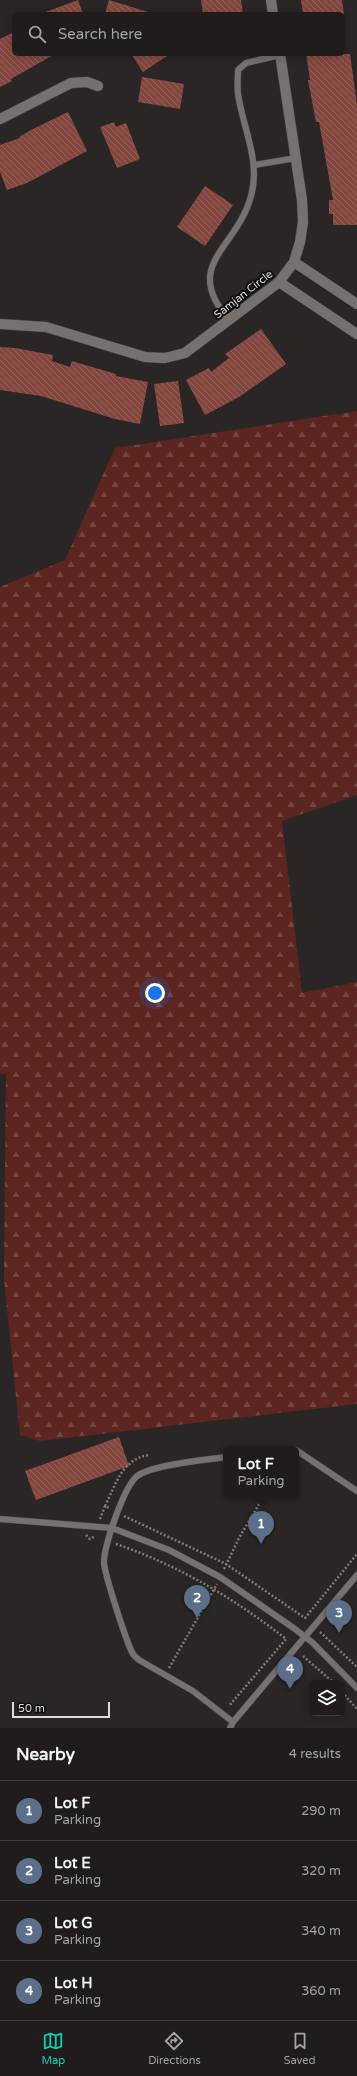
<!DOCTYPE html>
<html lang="en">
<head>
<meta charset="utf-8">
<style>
  body { margin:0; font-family:"Varela Round",sans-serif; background:#282525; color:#f1f3f6 }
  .controls { position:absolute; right:12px; bottom:12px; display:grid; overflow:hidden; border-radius:6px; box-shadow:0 2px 10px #0003 }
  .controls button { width:36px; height:36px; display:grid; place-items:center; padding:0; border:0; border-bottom:1px solid #3d3a3b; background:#201c1c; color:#f1f3f6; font:20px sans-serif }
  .scale { position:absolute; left:12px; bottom:10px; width:98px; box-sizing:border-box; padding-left:4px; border:2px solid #dfdbdb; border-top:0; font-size:11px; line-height:14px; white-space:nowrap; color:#dfdbdb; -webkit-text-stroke:3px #110f0f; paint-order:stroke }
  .you { position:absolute; left:155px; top:993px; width:14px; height:14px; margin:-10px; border:3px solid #fff; border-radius:50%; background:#1a73e8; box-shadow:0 0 0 6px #1a73e833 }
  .badge { display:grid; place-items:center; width:26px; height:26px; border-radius:50%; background:#04d5b6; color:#fff; font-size:13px; font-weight:700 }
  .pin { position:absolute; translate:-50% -33px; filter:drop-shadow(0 1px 2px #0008) }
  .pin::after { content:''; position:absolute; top:21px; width:14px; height:12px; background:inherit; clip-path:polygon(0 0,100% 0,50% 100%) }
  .popup { position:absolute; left:223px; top:1446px; width:76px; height:52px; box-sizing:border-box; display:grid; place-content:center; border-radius:6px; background:#201c1c; filter:drop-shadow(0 1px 3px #0005); font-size:13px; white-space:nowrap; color:#a2a1a3 }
  .popup b { font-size:15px; color:#f1f3f6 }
  .popup::after { content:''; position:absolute; left:50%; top:100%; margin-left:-8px; border:8px solid transparent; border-top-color:#201c1c }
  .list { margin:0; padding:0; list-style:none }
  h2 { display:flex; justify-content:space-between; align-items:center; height:52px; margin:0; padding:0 16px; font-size:17px }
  h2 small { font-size:13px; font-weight:400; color:#a2a1a3 }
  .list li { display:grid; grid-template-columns:26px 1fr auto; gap:12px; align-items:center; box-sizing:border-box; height:60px; padding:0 16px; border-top:1px solid #3d3a3b }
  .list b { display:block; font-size:15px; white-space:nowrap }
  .list p { margin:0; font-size:13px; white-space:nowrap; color:#a2a1a3 }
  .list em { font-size:13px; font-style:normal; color:#a2a1a3 }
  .icon { flex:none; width:22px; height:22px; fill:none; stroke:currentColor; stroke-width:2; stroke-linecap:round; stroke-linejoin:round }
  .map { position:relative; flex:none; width:357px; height:1728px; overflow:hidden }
  .search { position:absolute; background:#201c1c; box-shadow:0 2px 10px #0003; left:12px; right:12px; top:12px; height:44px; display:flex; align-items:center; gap:10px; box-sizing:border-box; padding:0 14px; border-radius:6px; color:#a2a1a3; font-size:15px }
  .sheet { height:292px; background:#201c1c }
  nav { display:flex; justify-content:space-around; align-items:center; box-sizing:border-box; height:56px; border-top:1px solid #3d3a3b; background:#201c1c; font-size:11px; color:#a2a1a3 }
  nav a { display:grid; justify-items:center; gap:2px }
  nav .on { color:#04d5b6 }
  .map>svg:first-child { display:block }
</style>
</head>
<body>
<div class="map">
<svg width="357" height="1728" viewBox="0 0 357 1728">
  <defs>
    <pattern id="forest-firs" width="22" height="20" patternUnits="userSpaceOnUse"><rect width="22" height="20" fill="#5d2520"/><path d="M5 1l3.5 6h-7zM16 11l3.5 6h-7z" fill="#744440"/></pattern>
    <pattern id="building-back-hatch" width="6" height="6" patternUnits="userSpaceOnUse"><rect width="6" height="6" fill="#844740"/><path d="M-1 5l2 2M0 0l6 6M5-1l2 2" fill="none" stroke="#95615b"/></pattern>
  </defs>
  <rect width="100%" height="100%" fill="#2a2625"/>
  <path fill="url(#forest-firs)" d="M 357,411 L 357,795 L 282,821 L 302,993 L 357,982 L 357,1404 L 40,1441 L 20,1435 L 4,1279 L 6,1074 L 0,1074 L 0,587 L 65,560 L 115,448 Z"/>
  <path fill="url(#building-back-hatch)" d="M 78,0 L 83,14 L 43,14 L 43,13 Z
    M 109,0 L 148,12 L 148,14 L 105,14 Z
    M 201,0 L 241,0 L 243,14 L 203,14 Z
    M 301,0 L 342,0 L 344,14 L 303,14 Z
    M 14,32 L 14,54 L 55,54 L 11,79 L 12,81 L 0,87 L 0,39 Z
    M 131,54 L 170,54 L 143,72 Z
    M 306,54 L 350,54 L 357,104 L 357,225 L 333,225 L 333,214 L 329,214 L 329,200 L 333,200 L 319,122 L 316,122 L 308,80 L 310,80 Z
    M 142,77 L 184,84 L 180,109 L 138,102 Z
    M 68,112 L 87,151 L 27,183 L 7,190 L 0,172 L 0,145 L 20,138 L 19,137 L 31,130 Z
    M 114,122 L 116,127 L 126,123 L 140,159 L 117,168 L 100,127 Z
    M 205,186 L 233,205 L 205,246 L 177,227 Z
    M 261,329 L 286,364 L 239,397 L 205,415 L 186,380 L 209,368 L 211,372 L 229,358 L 225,354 Z
    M 0,347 L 15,348 L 53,355 L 52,361 L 70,367 L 72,361 L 116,374 L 116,376 L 148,382 L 140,424 L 115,419 L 41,396 L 0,390 Z
    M 178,381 L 184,423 L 160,426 L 154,384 Z
    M 119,1437 L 129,1466 L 36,1500 L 25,1471 Z"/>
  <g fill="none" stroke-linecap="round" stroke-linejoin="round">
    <defs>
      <path id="service" d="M 254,165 L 296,158
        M 229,320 C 181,264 237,249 251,196 C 261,162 243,128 238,94 C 237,87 238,78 238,70 L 246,63 L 280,55
        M 296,1450 L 357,1491
        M 226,1457 C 206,1460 147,1465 135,1478 C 123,1491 105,1543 104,1561 C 103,1570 127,1644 133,1654 C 134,1656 137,1658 139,1660 L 193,1691 L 233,1722
        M 0,1519 L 112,1528 L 169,1550 L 220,1577 L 295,1629 L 313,1643 L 357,1688
        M 230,1728 L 233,1722 L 357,1575"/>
      <path id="minor" d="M 271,0 L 273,14
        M 0,119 L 71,83 L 87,82 L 98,86
        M 294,262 L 357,304
        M 279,282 L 357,334
        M 0,324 L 46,327 L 145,357 L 165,358 L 185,353 L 279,282 L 294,262 L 300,242 L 303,222 L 302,200 L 280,54"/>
    </defs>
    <use href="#service" stroke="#484443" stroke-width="7"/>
    <use href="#minor" stroke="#484443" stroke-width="11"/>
    <path stroke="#7d7979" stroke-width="2.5" stroke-dasharray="2 2" stroke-linecap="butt" d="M 105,1506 C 116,1484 122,1459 149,1455
      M 124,1516 L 226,1564 L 305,1618 L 357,1554
      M 100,1519 L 105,1506 L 109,1508
      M 86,1535 L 90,1539 L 95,1536
      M 116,1544 C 178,1565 235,1599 286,1639 L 229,1706
      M 224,1569 L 239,1538 L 264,1496
      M 320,1632 L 357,1667
      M 303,1656 L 334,1683
      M 169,1668 L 217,1584
      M 342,1692 L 357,1709"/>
    <use href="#service" stroke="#76706f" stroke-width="6"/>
    <use href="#minor" stroke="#76706f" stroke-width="10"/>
  </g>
  <g text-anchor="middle" stroke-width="4" stroke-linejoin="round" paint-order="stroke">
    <g font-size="11" fill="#dfdbdb" stroke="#110f0f">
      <text transform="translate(243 294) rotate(-38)" y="4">Samjan Circle</text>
    </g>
  </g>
</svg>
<div class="controls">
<button><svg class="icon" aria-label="layers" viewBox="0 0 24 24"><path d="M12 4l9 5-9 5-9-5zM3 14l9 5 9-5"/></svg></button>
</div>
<div class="scale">50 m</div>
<div class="you"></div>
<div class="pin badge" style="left:261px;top:1544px;background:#5c6f8a">1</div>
<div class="popup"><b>Lot F</b>Parking</div>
<div class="pin badge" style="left:197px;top:1618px;background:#5c6f8a">2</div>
<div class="pin badge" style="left:339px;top:1633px;background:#5c6f8a">3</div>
<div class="pin badge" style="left:290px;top:1689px;background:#5c6f8a">4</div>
<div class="search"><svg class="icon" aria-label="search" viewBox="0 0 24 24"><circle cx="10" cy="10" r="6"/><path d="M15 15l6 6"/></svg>Search here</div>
</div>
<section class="sheet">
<h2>Nearby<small>4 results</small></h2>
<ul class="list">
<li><span class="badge" style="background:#5c6f8a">1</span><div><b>Lot F</b><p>Parking</p></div><em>290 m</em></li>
<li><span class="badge" style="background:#5c6f8a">2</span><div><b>Lot E</b><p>Parking</p></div><em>320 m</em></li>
<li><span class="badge" style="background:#5c6f8a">3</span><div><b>Lot G</b><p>Parking</p></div><em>340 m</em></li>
<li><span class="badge" style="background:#5c6f8a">4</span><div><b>Lot H</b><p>Parking</p></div><em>360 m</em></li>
</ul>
</section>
<nav>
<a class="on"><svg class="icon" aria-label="map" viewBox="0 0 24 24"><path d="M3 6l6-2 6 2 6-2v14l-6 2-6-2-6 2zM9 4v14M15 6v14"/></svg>Map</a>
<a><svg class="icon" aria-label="directions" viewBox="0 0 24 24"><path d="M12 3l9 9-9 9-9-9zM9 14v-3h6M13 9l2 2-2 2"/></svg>Directions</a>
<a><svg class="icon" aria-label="saved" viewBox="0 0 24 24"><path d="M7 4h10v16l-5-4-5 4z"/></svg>Saved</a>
</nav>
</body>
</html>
